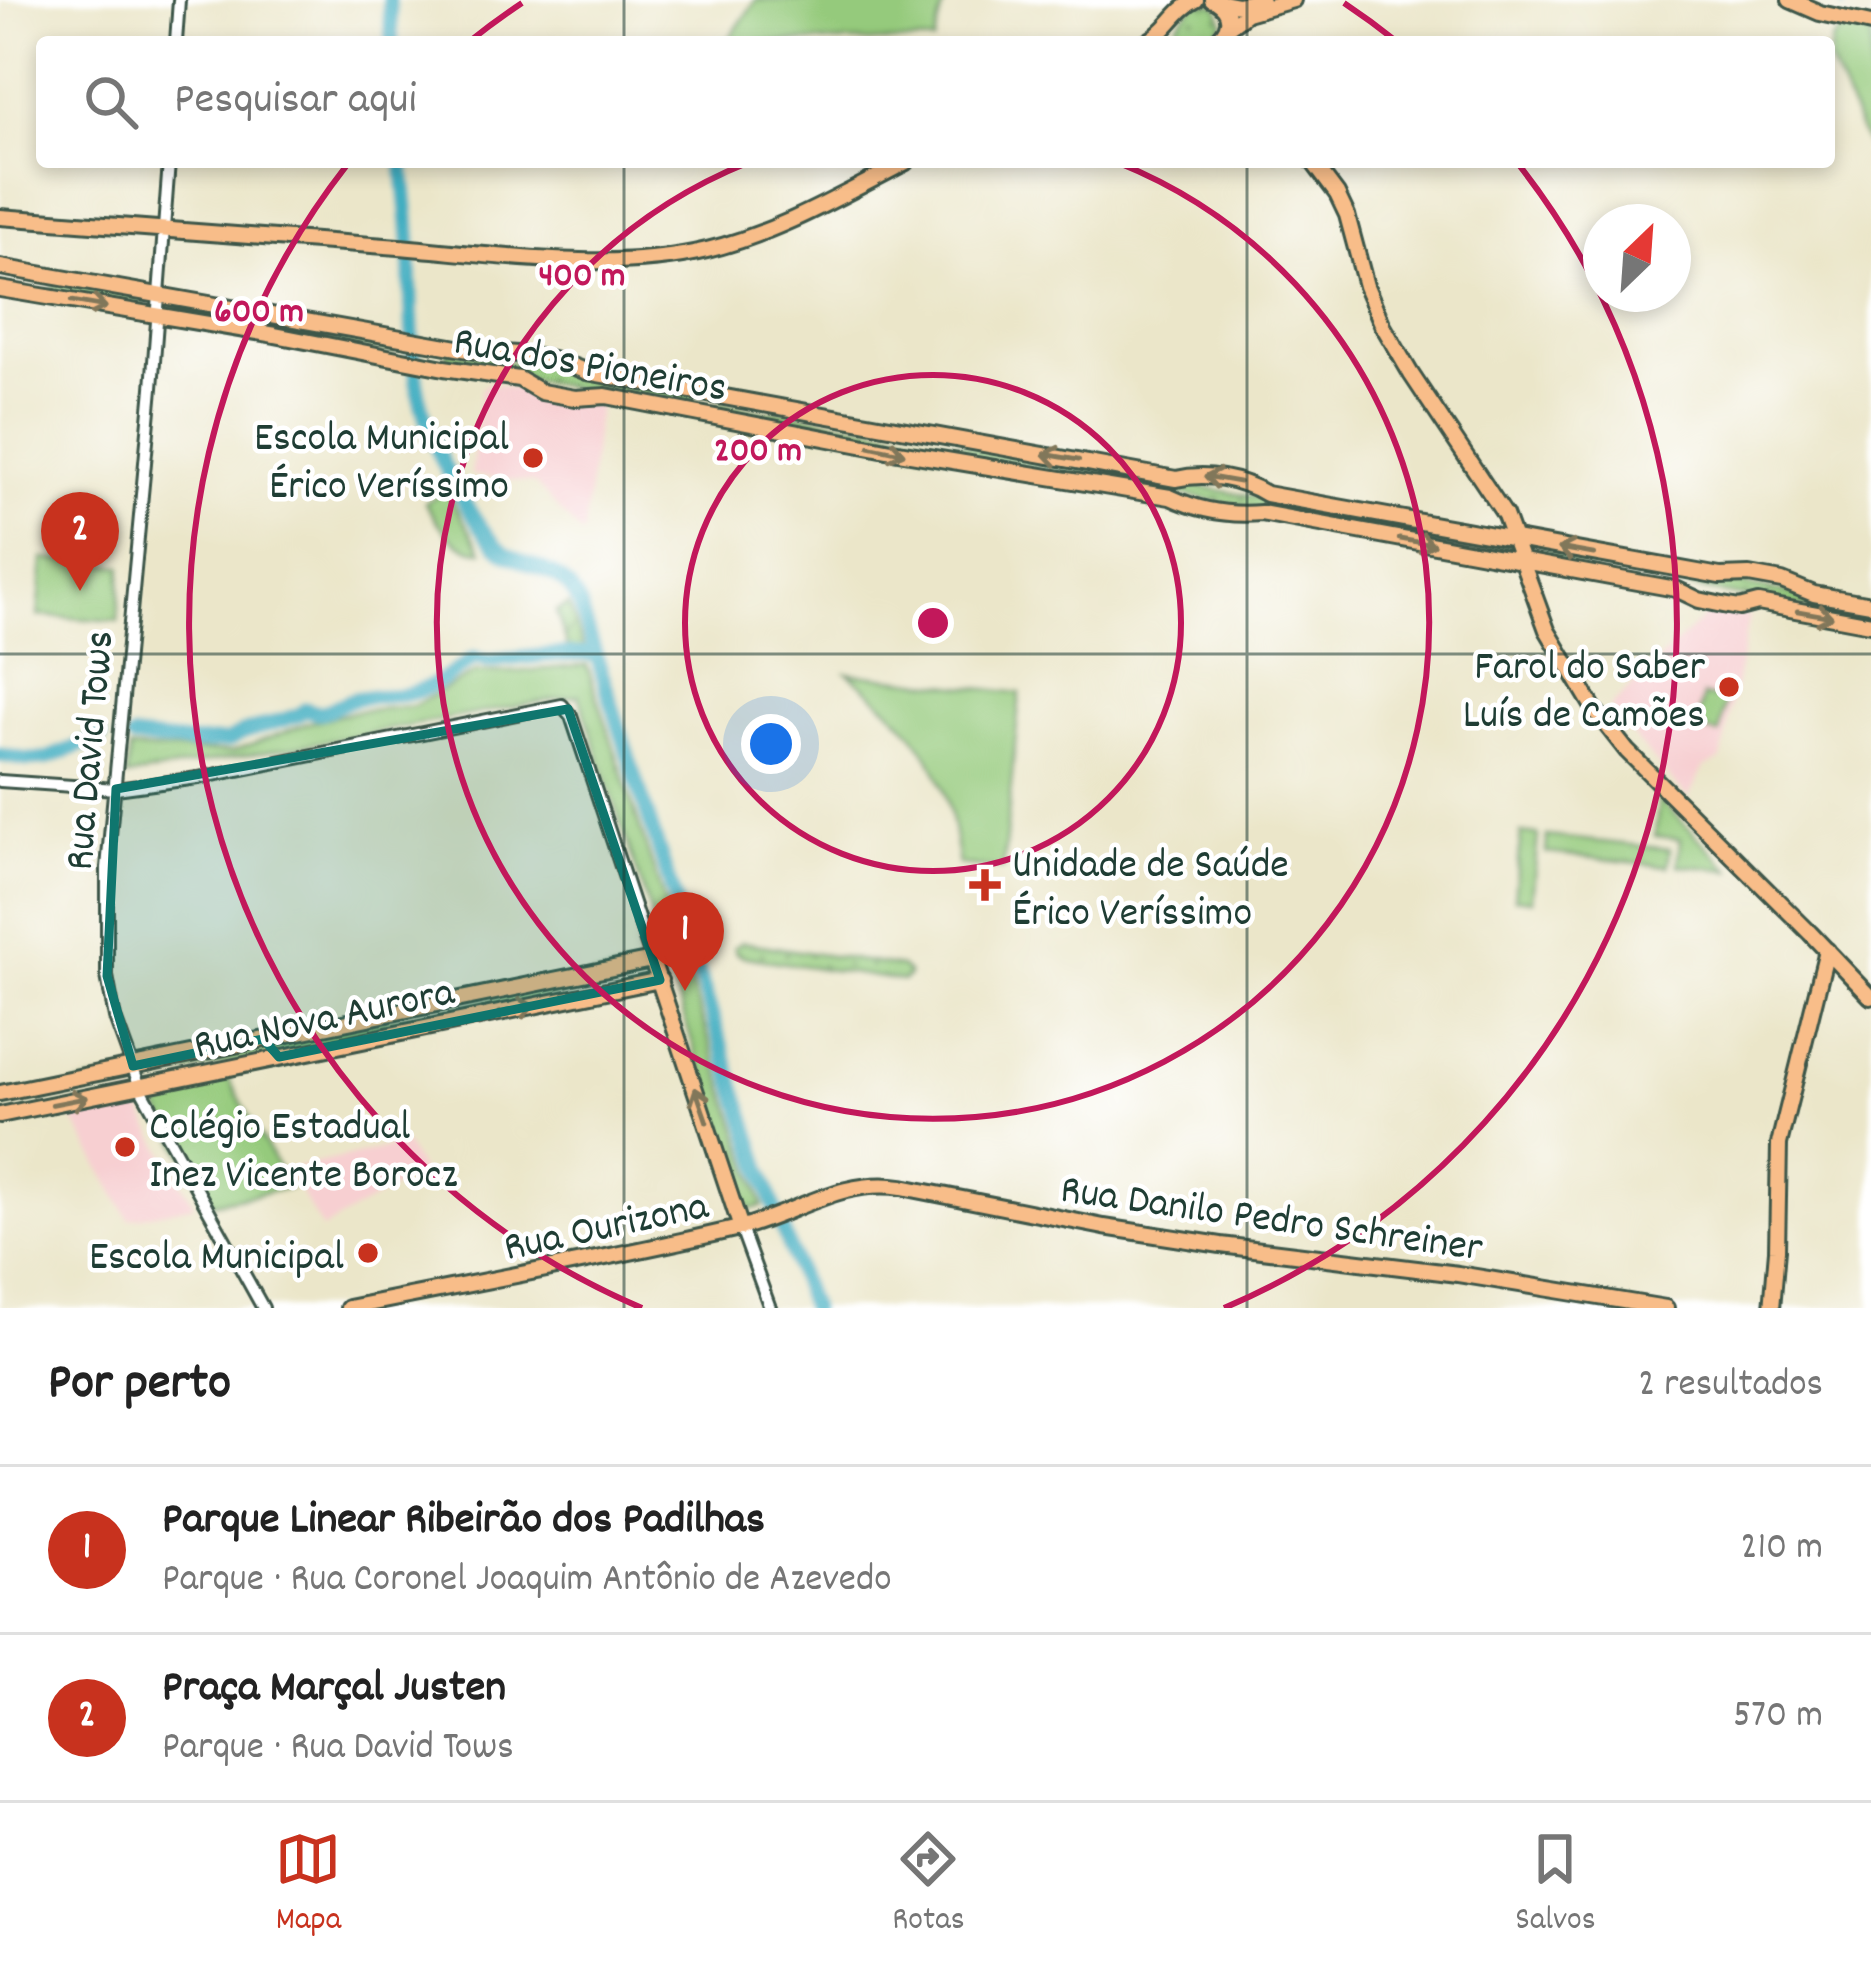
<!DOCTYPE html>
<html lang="pt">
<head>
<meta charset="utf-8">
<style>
  body { margin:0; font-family:Dekko,sans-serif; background:#f2f2f2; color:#222 }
  .compass { position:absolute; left:1583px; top:204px; width:108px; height:108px; border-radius:50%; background:#fff; box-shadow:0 6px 18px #0003; rotate:25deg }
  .you { position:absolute; left:771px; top:744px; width:42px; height:42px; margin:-30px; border:9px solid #fff; border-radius:50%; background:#1a73e8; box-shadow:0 0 0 18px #1a73e833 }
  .badge { display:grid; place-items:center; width:78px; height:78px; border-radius:50%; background:#c8321e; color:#fff; font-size:39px; font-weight:700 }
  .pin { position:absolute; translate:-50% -99px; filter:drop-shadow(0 3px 6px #0008) }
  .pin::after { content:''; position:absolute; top:63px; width:42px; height:36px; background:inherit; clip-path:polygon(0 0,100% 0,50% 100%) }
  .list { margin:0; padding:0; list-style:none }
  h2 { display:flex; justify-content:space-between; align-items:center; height:156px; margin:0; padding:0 48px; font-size:51px }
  h2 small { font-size:39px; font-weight:400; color:#767676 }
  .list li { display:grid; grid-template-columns:78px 1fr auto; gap:36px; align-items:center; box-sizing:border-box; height:168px; padding:0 48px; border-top:3px solid #e0e0e0 }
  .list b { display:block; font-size:45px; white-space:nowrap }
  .list p { margin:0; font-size:39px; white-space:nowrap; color:#767676 }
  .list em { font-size:39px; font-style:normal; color:#767676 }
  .icon { flex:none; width:66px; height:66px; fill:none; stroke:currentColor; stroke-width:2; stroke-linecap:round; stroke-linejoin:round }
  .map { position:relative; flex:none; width:1871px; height:1308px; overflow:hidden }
  .search { position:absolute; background:#fff; box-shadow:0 6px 18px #0003; left:36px; right:36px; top:36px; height:132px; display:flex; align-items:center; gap:30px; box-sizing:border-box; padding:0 42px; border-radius:12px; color:#767676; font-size:45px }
  .sheet { height:492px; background:#fff }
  nav { display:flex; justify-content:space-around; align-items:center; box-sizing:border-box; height:168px; border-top:3px solid #e0e0e0; background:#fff; font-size:33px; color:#767676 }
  nav a { display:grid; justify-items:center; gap:6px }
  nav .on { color:#c8321e }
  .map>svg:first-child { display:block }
</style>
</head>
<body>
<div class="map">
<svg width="1871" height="1308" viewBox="0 0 1871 1308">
  <defs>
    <pattern id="grass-dots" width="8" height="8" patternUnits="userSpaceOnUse" patternTransform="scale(3)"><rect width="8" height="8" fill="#95ca7c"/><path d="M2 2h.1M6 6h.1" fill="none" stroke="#79a566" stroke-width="1.8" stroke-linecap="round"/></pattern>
    <pattern id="garden-furrows" width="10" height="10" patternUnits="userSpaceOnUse" patternTransform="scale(3)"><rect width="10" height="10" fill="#95ca7c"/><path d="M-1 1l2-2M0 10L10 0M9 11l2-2" fill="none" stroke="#79a566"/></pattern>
  </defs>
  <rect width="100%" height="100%" fill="#fff"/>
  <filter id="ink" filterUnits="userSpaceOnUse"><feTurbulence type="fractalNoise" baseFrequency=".00833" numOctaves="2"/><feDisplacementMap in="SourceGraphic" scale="24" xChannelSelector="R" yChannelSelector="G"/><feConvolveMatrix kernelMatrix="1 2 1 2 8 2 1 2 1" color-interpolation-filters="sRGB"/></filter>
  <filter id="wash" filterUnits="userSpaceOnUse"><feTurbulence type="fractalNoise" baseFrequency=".004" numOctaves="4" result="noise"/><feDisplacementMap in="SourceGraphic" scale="48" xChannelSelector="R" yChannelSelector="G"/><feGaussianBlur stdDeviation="2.7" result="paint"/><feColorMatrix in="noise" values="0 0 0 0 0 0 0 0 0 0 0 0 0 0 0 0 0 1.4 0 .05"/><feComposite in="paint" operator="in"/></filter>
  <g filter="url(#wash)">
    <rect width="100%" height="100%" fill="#ebe6c9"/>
    <path fill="#f7cfd1" d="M 488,383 L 525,390 L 539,398 L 586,404 L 599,403 L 584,532 L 581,534 L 534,483 L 471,475 L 481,389 Z
      M 1711,610 L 1749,616 L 1721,760 L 1704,767 L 1688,798 L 1637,742 L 1610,707 Z
      M 133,1096 L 194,1205 L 129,1219 L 68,1110 Z
      M 405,1144 L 421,1172 L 322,1229 L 290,1175 L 293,1168 Z"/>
    <path fill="url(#grass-dots)" stroke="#5a8458" stroke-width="3" d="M 1197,3 L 1212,4 L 1218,7 L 1224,23 L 1211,40 L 1185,42 L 1180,38 L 1177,24 Z
      M 55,282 L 148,295 L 145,311 L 49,293 Z
      M 171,299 L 286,321 L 283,329 L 278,330 L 170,313 Z
      M 294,321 L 393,340 L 394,354 L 287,334 Z
      M 447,350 L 693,394 L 694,401 L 691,404 L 652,398 L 628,398 L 446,364 Z
      M 721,403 L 765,412 L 780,411 L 1155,479 L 1156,484 L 1153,487 L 931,452 L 718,411 L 717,406 Z
      M 1164,480 L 1363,517 L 1359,522 L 1359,527 L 1162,491 Z
      M 1371,522 L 1510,543 L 1512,555 L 1370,528 Z
      M 1524,545 L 1639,568 L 1639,572 L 1633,575 L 1530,558 Z
      M 1648,568 L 1871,608 L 1871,619 L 1647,580 Z
      M 742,942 L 901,967 L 908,973 L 908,977 L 902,981 L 746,957 L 736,953 L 734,947 Z
      M 120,1076 L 123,1082 L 0,1107 L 0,1101 Z"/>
    <path fill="#95ca7c" stroke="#5a8458" stroke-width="3" d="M 756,0 L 945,0 L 934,42 L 727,42 Z
      M 1842,29 L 1871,34 L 1871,155 L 1829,60 L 1831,42 Z
      M 445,490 L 482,551 C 453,550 440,525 425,503 Z
      M 43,559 L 122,566 L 118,621 L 38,616 Z
      M 587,665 L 763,1206 L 747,1210 L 579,695 L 127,777 L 130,749 L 232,752 L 308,723 L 356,711 L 413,706 L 476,672 L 512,672 Z
      M 848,673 L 1020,693 L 1003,869 L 959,865 C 955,841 952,814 944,790 C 927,739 888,706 848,673 Z
      M 1703,696 L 1726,700 L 1719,734 L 1697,729 Z
      M 1659,799 L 1731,870 L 1678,865 L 1680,839 L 1655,836 Z
      M 1521,833 L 1538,835 L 1532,900 L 1514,898 Z
      M 1547,836 L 1670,849 L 1668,866 L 1546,853 Z
      M 641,967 L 646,978 L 149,1080 L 145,1069 Z
      M 228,1078 L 289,1188 L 210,1203 L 151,1094 Z"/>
    <path fill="url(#garden-furrows)" stroke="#5a8458" stroke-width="3" d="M 569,605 L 584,648 L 568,648 L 556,611 Z"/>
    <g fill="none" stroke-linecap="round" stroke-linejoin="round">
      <path stroke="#43aec1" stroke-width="3" d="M 1841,0 L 1844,8"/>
      <path stroke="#43aec1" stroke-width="15" d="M 389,0 L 392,42
        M 403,162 C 405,190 409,217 410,245 C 411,291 411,338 417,384 C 425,432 452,488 481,527 C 488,536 496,547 507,554 C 537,571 563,568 580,605 L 767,1186 L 811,1308
        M 133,738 L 190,743 L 228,741 L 242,733 L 298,715 L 306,709 C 324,718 333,706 350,700 C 367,694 389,698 407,694 C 432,689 454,672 474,658 L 489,661 L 549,655 L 595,654
        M 0,755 L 28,760 L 46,759 L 101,737"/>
    </g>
  </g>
  <g filter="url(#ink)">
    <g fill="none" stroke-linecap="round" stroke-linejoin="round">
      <defs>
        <path id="minor" d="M 176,42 L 179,0
          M 169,162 L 152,388 L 107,868 L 107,976 L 115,1018 L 140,1087 L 263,1308
          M 0,781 L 116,789 L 198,778 L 562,705 L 571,716 L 652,960
          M 741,1228 L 770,1308"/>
        <path id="major" d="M 1212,0 L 1238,5 L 1262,1
          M 1790,0 L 1820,13 L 1871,24
          M 1227,28 L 1247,13 L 1293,0
          M 1147,42 C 1168,31 1175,10 1196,0
          M 1214,42 C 1230,30 1235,13 1216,1
          M 1313,162 L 1337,194 L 1347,215 L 1366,286 L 1383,326 L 1411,374 L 1505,515 L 1547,630 L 1594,709 L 1627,751 L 1810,933 L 1871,997
          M 0,217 C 133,228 266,237 399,247 C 495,255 613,273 707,250 C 777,233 842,195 906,162
          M 0,267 L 486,353 C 524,352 552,357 587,372 L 1176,479 C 1206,472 1240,478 1266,494 L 1720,576 L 1749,575 L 1782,581 L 1814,594 L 1871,604
          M 0,289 L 275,335 L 444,368 L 519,379 L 541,392 L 575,398 L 606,396 L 892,451 L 1170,497 C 1200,511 1228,516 1261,513 L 1637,582 L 1676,589 L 1699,600 L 1723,605 L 1739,608 L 1758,603 L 1871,624
          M 0,1093 L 652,960 L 741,1228
          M 0,1115 L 660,980
          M 348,1308 C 477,1282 607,1259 735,1229 C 792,1216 841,1177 902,1187 L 1104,1227 L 1221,1245 L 1458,1274 L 1666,1308
          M 1772,1308 L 1777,1250 L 1779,1144 L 1827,950"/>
      </defs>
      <use href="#minor" stroke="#3e564a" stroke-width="16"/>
      <use href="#major" stroke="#3e564a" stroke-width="20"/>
      <use href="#minor" stroke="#fff" stroke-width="10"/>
      <use href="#major" stroke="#f8bd89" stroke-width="14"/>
    </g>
    <defs><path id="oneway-shaft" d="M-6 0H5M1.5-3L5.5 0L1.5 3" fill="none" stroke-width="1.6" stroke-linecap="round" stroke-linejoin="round" transform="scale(3)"/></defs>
    <g stroke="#81775a">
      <use href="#oneway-shaft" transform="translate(89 304) rotate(10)"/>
      <use href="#oneway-shaft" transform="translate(887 450) rotate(12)"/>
      <use href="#oneway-shaft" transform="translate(1061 457) rotate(-170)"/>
      <use href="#oneway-shaft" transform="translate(1222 479) rotate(-170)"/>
      <use href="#oneway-shaft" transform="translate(1417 542) rotate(10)"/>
      <use href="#oneway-shaft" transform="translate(1576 551) rotate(-170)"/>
      <use href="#oneway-shaft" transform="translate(1815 614) rotate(10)"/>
      <use href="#oneway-shaft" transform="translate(517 1009) rotate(-12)"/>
      <use href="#oneway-shaft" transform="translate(70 1101) rotate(-11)"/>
      <use href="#oneway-shaft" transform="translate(701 1105) rotate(-109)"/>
    </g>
  </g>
  <path fill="#0f766e" fill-opacity="0.2" stroke="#0f766e" stroke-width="9" stroke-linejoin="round" d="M 568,709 L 660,980 L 279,1057 L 263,1039 L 133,1066 L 107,976 L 116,789 Z"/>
  <path fill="none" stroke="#1f3d34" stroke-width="3" stroke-opacity="0.55" d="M 624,0 L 624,42M 1247,0 L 1247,42M 624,162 L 624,1308M 1247,162 L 1247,1308M 0,654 L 1871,654"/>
  <g fill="none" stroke="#c2185b" stroke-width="6">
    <circle cx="933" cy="623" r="248"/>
    <path d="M1119 163A496 496 0 1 1 747 163"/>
    <path d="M642 1308A744 744 0 0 1 347 165M470 41A744 744 0 0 1 522 3M1344 3A744 744 0 0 1 1396 41M1519 165A744 744 0 0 1 1224 1308"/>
  </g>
  <g fill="#c8321e" stroke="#fff" stroke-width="4.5">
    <circle cx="533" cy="458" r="12"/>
    <circle cx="1729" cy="687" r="12"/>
    <path d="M979 867h12v12h12v12h-12v12h-12v-12h-12v-12h12z"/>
    <circle cx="125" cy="1147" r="12"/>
    <circle cx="368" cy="1253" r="12"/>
  </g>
  <g text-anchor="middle" stroke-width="9" stroke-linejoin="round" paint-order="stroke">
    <g font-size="42" fill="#1f3d34" stroke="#fff">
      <text transform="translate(591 361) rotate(10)" y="15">Rua dos Pioneiros</text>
      <text transform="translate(86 750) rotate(-85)" y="15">Rua David Tows</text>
      <text transform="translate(323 1015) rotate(-12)" y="15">Rua Nova Aurora</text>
      <text transform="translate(1272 1215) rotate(8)" y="15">Rua Danilo Pedro Schreiner</text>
      <text transform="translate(605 1223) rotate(-12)" y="15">Rua Ourizona</text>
    </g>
    <g font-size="42" fill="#1f3d34" stroke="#fff" text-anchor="end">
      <text x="509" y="449">Escola Municipal<tspan x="509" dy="48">Érico Veríssimo</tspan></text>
      <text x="1705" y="678">Farol do Saber<tspan x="1705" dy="48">Luís de Camões</tspan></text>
      <text x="1012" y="876" text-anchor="start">Unidade de Saúde<tspan x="1012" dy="48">Érico Veríssimo</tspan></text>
      <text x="149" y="1138" text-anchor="start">Colégio Estadual<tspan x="149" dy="48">Inez Vicente Borocz</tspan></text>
      <text x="344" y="1268">Escola Municipal</text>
    </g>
  </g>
  <circle cx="933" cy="623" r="18" fill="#c2185b" stroke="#fff" stroke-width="6"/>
  <g font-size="36" text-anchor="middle" font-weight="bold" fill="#c2185b" stroke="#fff" stroke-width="9" stroke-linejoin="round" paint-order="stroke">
    <text x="582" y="285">400 m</text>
    <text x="259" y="321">600 m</text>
    <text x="758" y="460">200 m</text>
  </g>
</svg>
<svg class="compass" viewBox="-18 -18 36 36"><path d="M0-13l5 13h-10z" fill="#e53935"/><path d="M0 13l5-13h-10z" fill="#767676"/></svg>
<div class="you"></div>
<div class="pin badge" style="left:685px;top:991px">1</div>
<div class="pin badge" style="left:80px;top:591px">2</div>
<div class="search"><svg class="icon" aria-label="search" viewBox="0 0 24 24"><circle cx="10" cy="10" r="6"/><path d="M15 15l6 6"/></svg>Pesquisar aqui</div>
</div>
<section class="sheet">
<h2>Por perto<small>2 resultados</small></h2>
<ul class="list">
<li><span class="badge">1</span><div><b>Parque Linear Ribeirão dos Padilhas</b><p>Parque · Rua Coronel Joaquim Antônio de Azevedo</p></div><em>210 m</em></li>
<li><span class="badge">2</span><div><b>Praça Marçal Justen</b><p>Parque · Rua David Tows</p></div><em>570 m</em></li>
</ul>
</section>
<nav>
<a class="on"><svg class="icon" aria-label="map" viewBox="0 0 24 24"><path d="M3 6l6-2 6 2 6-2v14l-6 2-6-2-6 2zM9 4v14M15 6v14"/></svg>Mapa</a>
<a><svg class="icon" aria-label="directions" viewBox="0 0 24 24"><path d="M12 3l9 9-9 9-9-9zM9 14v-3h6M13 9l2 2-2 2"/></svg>Rotas</a>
<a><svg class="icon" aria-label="saved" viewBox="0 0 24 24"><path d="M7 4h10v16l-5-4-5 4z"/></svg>Salvos</a>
</nav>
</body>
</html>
